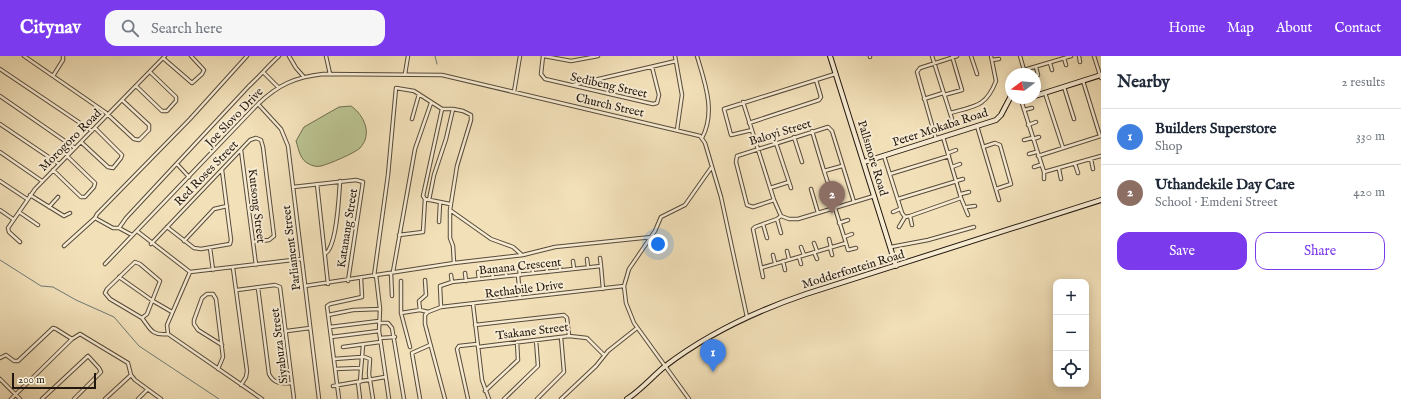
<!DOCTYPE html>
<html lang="en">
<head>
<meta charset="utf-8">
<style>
  body { margin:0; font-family:"IM FELL English",serif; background:#f6f6f7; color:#1f2937 }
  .controls { position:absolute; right:12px; bottom:12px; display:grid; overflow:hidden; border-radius:8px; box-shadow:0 2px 10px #0003 }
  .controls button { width:36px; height:36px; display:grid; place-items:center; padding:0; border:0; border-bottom:1px solid #e0e1e3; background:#fff; color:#1f2937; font:20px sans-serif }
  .compass { position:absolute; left:1005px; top:12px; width:36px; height:36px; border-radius:50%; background:#fff; box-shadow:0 2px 10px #0003; rotate:254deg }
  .scale { position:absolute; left:12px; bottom:10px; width:84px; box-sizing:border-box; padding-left:4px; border:2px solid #22180f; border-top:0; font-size:11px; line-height:14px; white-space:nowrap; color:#22180f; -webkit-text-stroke:3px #f7ebd2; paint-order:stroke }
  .you { position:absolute; left:658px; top:188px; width:14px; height:14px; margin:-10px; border:3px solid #fff; border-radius:50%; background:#1a73e8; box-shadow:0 0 0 6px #1a73e833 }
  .badge { display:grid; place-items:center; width:26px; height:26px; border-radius:50%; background:#7c3aed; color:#fff; font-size:13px; font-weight:700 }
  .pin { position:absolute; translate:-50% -33px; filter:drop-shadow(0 1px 2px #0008) }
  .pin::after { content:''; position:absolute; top:21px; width:14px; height:12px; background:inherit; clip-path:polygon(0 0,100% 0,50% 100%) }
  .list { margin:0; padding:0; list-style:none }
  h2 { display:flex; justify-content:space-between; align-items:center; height:52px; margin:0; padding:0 16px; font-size:17px }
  h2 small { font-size:13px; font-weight:400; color:#747a83 }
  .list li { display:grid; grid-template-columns:26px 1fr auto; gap:12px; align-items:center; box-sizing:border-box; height:56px; padding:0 16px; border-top:1px solid #e0e1e3 }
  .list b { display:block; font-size:15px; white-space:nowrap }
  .list p { margin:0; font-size:13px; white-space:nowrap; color:#747a83 }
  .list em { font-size:13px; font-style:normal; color:#747a83 }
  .actions { display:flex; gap:8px; padding:12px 16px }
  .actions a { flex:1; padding:9px 0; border:1px solid #7c3aed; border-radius:12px; text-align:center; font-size:14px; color:#7c3aed }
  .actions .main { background:#7c3aed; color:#fff }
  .icon { flex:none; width:22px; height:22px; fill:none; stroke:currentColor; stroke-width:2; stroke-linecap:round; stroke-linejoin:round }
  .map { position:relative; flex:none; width:1101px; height:343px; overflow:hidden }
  header { display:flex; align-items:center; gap:24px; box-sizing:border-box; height:56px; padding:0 20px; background:#7c3aed; color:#fff }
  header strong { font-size:19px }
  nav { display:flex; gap:22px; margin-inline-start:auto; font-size:14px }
  .search { width:280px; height:36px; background:#f6f6f7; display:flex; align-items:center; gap:10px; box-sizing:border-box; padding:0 14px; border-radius:12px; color:#747a83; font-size:15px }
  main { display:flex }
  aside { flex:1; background:#fff }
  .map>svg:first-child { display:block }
</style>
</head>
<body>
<header>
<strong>Citynav</strong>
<div class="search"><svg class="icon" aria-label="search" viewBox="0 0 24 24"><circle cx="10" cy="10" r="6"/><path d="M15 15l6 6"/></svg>Search here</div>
<nav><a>Home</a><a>Map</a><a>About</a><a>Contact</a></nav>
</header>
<main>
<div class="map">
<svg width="1101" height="343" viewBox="0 0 1101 343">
  <rect width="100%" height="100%" fill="#f2e0b9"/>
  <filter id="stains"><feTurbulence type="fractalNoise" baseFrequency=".005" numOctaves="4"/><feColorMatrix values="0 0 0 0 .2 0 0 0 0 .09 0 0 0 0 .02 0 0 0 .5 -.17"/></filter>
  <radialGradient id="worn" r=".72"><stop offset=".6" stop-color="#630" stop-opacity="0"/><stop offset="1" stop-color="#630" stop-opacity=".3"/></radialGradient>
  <path fill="#bac290" stroke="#6e6d50" d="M 351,50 C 364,59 373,78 360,92 C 355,97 329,108 321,110 C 318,111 312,110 309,108 C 300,104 299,94 296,85 L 304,71 L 339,51 Z"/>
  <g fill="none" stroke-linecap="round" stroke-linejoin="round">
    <path stroke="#6d7a76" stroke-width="1" d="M 435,0 L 437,8
      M 0,204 L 41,230 L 53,231 L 76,244 L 114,261 L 139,290 L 219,343"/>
    <defs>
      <path id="street" d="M 24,0 L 105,56 L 134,83 L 139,84 L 149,74 L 149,69 L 122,44
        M 289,0 L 296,12 L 304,21
        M 326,0 L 330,18
        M 543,0 L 541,18 L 545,23 L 653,48 L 657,47 L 659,39 L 652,11
        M 544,0 L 571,5 L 598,0
        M 675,0 L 682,39 L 677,74
        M 697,0 C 705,27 716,56 702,82
        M 870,0 L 870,1
        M 932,0 L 952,63
        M 971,0 L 977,18
        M 1020,0 L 1024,14 L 1022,18
        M 1079,0 L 1080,6
        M 1094,0 L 1101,22
        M 163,2 L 192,27 L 202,18 L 204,14 L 191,0
        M 1064,2 L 1066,9
        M 992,4 L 999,3
        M 1050,7 L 1052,14
        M 1036,11 L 1038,19
        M 0,13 L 92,75
        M 1024,14 L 1071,0
        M 264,17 L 278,31
        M 405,18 L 408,0
        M 53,20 L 63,4 L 63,0
        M 1083,25 L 1100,80
        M 573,29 L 676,5
        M 136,30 L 162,55 L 167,55 L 176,45 L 176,41 L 150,16
        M 1064,31 L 1074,63
        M 514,36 L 520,0
        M 1045,37 L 1063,92
        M 944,39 L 962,34 L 952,0
        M 0,40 L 75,92
        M 924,43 L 943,37
        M 1021,44 L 1044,116 L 1044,123
        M 743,46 L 774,144 L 781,160 L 789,163 L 798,163 L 874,140
        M 258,48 L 281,73 L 288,90 L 319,343
        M 1024,54 L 1032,52
        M 950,57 C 975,50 986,51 996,25 L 991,0
        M 412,63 L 419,38
        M 749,67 L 819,44 L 821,41 L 816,24
        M 0,68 L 59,108
        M 1028,69 L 1036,66
        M 977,70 L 999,144
        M 752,74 L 731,79 L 724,53 L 835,18
        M 812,75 L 824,115 L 842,110
        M 794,81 L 802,106
        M 936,83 L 917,16 L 920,12 L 957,0
        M 1033,83 L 1039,81
        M 1024,84 L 1032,82
        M 81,86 L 108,111 L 113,112 L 121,102 L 122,99 L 95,72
        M 983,91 L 995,87 L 1000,89 L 1011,128 L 996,133
        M 241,94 L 256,209
        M 0,96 L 42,125
        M 948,97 L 956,94
        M 1029,98 L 1036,96
        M 884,100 L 902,157 L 905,161 L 910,160 L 961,142 L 943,81
        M 1038,100 L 1101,80
        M 1091,103 L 1093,113
        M 177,108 L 189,121
        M 1075,108 L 1078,117
        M 952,111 L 960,108
        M 1034,111 L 1040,109
        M 1059,113 L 1061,123
        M 53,114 L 81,141 L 85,141 L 94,131 L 95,127 L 67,100
        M 824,115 L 829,130
        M 1044,116 L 1101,100
        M 890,118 L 949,100
        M 0,125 L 27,143
        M 956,125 L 963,123
        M 789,126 L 791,132
        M 317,128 L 328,228
        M 293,131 L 356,124 L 363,126 L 348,225
        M 770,132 L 789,126 L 776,87
        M 811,133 L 818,157
        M 961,138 L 969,136
        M 30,139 L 64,160 L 70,157
        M 961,142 L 968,159
        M 425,143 L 423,140 L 442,53
        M 898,143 L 957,125
        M 429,144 L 434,119 L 446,83 L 453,53 L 463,55 L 471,59 L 471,64 L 457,110 L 450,154 L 491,183 L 513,191 L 522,199
        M 774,144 L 753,151 L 747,149 L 736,106 L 737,100 L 828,71 L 832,75 L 854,146
        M 49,151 L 58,141
        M 967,151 L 975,150
        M 0,154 L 13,163
        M 450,154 L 450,182 L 453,190 L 454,207
        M 19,156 L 38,169
        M 893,156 L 900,153
        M 910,160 L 912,169
        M 95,162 L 113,172 L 119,172
        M 777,163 L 781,177
        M 439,166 L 440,147
        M 839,167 L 848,164
        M 763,168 L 767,182
        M 167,171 L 194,192 L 201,193 L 230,188 L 231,184 L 222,114
        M 899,171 L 905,161
        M 137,175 L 190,216 L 301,203
        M 132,179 L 119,172 L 126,162 L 249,30 C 260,20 268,10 279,0
        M 399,179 L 423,176 L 425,143 L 450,148
        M 844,181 L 852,178
        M 829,183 L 831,191
        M 184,185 L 214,153 L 227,150
        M 20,186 L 9,176 L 8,172 L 35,133 L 165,0
        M 814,187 L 817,195
        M 846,187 L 848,194 L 856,192
        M 151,188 L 250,84 L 256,82 L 261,84 L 263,91 L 274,180 L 269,184 L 253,186
        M 64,190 L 95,162 L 97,158 L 190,63 L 247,0
        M 801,191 L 804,199
        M 830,191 L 832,199
        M 891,191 L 928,184 L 974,171
        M 210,192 L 213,214
        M 787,195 L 789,203
        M 814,196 L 817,203
        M 326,197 C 337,189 339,140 340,125
        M 773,199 L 775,207
        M 799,201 L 801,208
        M 600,202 L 601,210
        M 587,203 L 588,211
        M 573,205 L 574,213
        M 783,205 L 785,214
        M 135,206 L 140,208 L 160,225 L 147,258 L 142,262 L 110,243 L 105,237 L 107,233 Z
        M 560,207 L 560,214
        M 105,208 L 258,48 C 278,29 295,21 323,18 L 442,19 L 700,80 L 705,87 L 721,141 L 747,261
        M 546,208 L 547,216
        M 532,209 L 533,217
        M 519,211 L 520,219
        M 233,212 L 247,315 L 246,321 L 241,329
        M 761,212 L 846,187 L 835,152
        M 506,213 L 506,220
        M 492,215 L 493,222
        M 190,216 L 167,269 L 168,278 L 262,343
        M 393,216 L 415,93 L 431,47
        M 478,216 L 479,223
        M 391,217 L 392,240
        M 465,217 L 466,225
        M 376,219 L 380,253 L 379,275 L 389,343
        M 451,219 L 452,226
        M 518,219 L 520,242
        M 374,220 L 388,119 L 396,32 L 414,35 L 442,53 L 453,53
        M 119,221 L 153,245 L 172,256
        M 763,221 L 753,173 L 755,171 L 777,163 L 781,160
        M 401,225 L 401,257 L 410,291
        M 305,230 L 454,207 L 523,199 L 555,191 L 652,181
        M 258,232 L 269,318 C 274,328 282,328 292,327
        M 237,234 L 275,229 L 280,231 L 294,343
        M 473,248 L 482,324 L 489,343
        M 441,251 L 440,230 L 452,226 L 601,210 L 603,233
        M 420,254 L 419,245 L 426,239 L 425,224
        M 428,256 L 441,251 L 624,230
        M 428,256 L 425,259 L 425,268 L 445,343
        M 401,257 L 420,254 L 428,256
        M 328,259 L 353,254 L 380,253
        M 142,262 C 150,272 151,280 168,278
        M 379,267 L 388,267 L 392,272 L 404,343
        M 475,269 L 564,259 L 567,262 L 569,280
        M 330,271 L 379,265
        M 287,275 L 310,272
        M 331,281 L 379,275
        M 380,282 L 395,281
        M 588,283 L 604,299
        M 343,291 L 380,286
        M 478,291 L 569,280 L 587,282
        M 362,300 L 370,303 L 369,318 L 373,343
        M 0,302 L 6,299 L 14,305 L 18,305 L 53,272 L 56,273 L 72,283
        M 334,303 L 361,301
        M 218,313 L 223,301 L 216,243 L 213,238 L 207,238 L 202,242 L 194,264 L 194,268 L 198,274 L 222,289
        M 335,313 L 360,312
        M 0,323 L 20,343
        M 358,326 L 360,343
        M 360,326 L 363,289
        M 333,330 L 385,321
        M 485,335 L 518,304 L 517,286
        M 11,343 L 72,283 L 80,278 L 128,307 L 131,319 L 135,324 L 161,343
        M 42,343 L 88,300 L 99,312 L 101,316 L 74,343
        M 105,343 L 131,319
        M 138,343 L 147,334
        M 339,343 L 327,250 L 330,248 L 362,241 L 361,222
        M 420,343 L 412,297 L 430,289
        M 468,343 L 457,293 L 459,290 L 477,288
        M 504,343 L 538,310 L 536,284
        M 537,343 L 564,316 L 561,281
        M 561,343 L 596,310 L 608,295 L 637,272
        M 689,343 L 634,267 L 626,247 L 624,230 L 629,213 L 655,175 L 661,161 L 685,149 L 711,112"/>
      <path id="secondary" d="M 830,0 L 896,210
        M 1035,40 L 1101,19
        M 1016,42 L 1021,44 L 1028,42
        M 864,106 L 996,64 L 1001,59 L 1011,40
        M 627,343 C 641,334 652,321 664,311 C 707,278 756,255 806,238 L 1101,144"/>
    </defs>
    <use href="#street" stroke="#564a3a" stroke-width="4.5"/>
    <use href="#secondary" stroke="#22180f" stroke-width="6"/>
    <use href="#street" stroke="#f7ebd2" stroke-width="2.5"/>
    <use href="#secondary" stroke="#f7ebd2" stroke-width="4"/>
  </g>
  <g text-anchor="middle" stroke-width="4" stroke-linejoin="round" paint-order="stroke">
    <g font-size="12" fill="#22180f" stroke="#f7ebd2">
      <text transform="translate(609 29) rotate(13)" y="4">Sedibeng Street</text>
      <text transform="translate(610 49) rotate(13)" y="4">Church Street</text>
      <text transform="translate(234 61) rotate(-46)" y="4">Joe Slovo Drive</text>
      <text transform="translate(940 71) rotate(-18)" y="4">Peter Mokaba Road</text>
      <text transform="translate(780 76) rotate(-17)" y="4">Baloyi Street</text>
      <text transform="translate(70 84) rotate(-45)" y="4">Morogoro Road</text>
      <text transform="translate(873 102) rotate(73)" y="4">Pallsmore Road</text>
      <text transform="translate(206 117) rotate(-46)" y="4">Red Roses Street</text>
      <text transform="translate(257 150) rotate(83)" y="4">Kutsong Street</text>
      <text transform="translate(347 172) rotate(-81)" y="4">Katanang Street</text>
      <text transform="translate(291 192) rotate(-97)" y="4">Parliament Street</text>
      <text transform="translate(520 210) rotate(-6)" y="4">Banana Crescent</text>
      <text transform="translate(853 213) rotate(-17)" y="4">Modderfontein Road</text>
      <text transform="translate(524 233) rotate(-7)" y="4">Rethabile Drive</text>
      <text transform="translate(532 275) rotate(-7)" y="4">Tsakane Street</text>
      <text transform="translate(279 290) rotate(-97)" y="4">Siyabuza Street</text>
    </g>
  </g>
  <rect width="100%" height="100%" filter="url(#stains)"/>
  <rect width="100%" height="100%" fill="url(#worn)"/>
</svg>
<div class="controls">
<button>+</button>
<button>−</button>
<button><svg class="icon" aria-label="locate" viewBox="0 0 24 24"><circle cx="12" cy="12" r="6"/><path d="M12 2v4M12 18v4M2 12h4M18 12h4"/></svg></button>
</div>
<svg class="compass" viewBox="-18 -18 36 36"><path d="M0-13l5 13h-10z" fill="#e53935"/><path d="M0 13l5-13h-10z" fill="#747a83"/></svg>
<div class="scale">200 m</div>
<div class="you"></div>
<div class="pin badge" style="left:713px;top:316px;background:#3f7fe0">1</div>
<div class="pin badge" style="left:832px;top:158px;background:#8d6e63">2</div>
</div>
<aside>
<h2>Nearby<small>2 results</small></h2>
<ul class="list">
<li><span class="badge" style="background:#3f7fe0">1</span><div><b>Builders Superstore</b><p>Shop</p></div><em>330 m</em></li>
<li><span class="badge" style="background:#8d6e63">2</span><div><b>Uthandekile Day Care</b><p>School · Emdeni Street</p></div><em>420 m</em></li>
</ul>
<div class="actions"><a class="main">Save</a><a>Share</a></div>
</aside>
</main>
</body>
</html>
